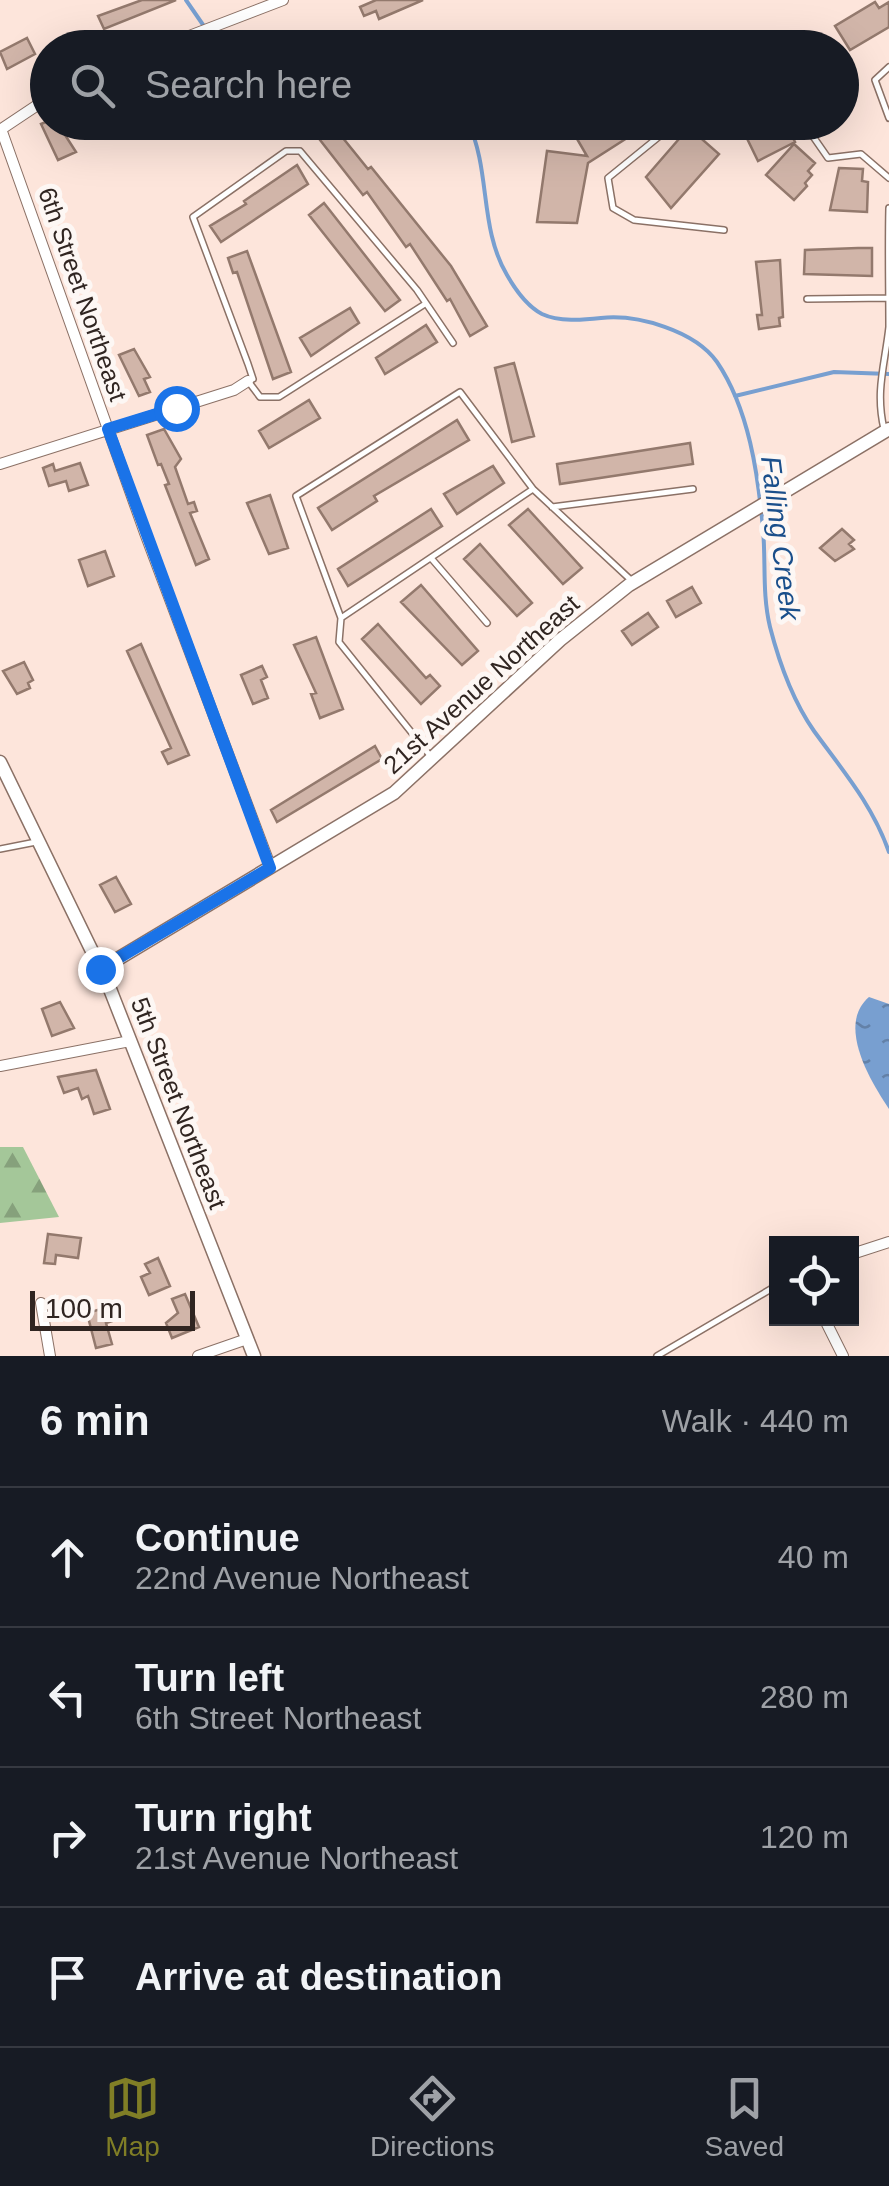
<!DOCTYPE html>
<html lang="en">
<head>
<meta charset="utf-8">
<style>
  body { margin:0; font-family:Helvetica,sans-serif; background:#242831; color:#f1f3f6 }
  .controls { position:absolute; right:30px; bottom:30px; display:grid; overflow:hidden; border-radius:0px; box-shadow:0 10px 40px #0002 }
  .controls button { width:90px; height:90px; display:grid; place-items:center; padding:0; border:0; border-bottom:2px solid #363941; background:#171b24; color:#f1f3f6; font:50px sans-serif }
  .scale { position:absolute; left:30px; bottom:25px; width:165px; box-sizing:border-box; padding-left:10px; border:5px solid #302521; border-top:0; font-size:28px; line-height:35px; white-space:nowrap; color:#302521; -webkit-text-stroke:8px #fdf7f4; paint-order:stroke }
  .stop { position:absolute; width:30px; height:30px; margin:-22px; border:8px solid #1a73e8; border-radius:50%; background:#fff }
  .stop.end { background:#1a73e8; border-color:#fff; box-shadow:0 2px 10px #0008 }
  .list { margin:0; padding:0; list-style:none }
  h2 { display:flex; justify-content:space-between; align-items:center; height:130px; margin:0; padding:0 40px; font-size:42px }
  h2 small { font-size:32px; font-weight:400; color:#9ea1a6 }
  .list li { display:grid; grid-template-columns:65px 1fr auto; gap:30px; align-items:center; box-sizing:border-box; height:140px; padding:0 40px; border-top:2px solid #363941 }
  .list b { display:block; font-size:38px; white-space:nowrap }
  .list p { margin:0; font-size:32px; white-space:nowrap; color:#9ea1a6 }
  .list em { font-size:32px; font-style:normal; color:#9ea1a6 }
  .icon { flex:none; width:55px; height:55px; fill:none; stroke:currentColor; stroke-width:2; stroke-linecap:round; stroke-linejoin:round }
  .map { position:relative; flex:none; width:889px; height:1356px; overflow:hidden }
  .search { position:absolute; background:#171b24; box-shadow:0 10px 40px #0002; left:30px; right:30px; top:30px; height:110px; display:flex; align-items:center; gap:25px; box-sizing:border-box; padding:0 35px; border-radius:55px; color:#9ea1a6; font-size:38px }
  .sheet { height:690px; background:#171b24 }
  nav { display:flex; justify-content:space-around; align-items:center; box-sizing:border-box; height:140px; border-top:2px solid #363941; background:#171b24; font-size:28px; color:#9ea1a6 }
  nav a { display:grid; justify-items:center; gap:5px }
  nav .on { color:#807e26 }
  .map>svg:first-child { display:block }
</style>
</head>
<body>
<div class="map">
<svg width="889" height="1356" viewBox="0 0 889 1356">
  <defs>
    <pattern id="forest-firs" width="22" height="20" patternUnits="userSpaceOnUse" patternTransform="scale(2.5)"><rect width="22" height="20" fill="#a4c799"/><path d="M5 1l3.5 6h-7zM16 11l3.5 6h-7z" fill="#86a17c"/></pattern>
    <pattern id="water-ripples" width="26" height="14" patternUnits="userSpaceOnUse" patternTransform="scale(2.5)"><rect width="26" height="14" fill="#789fd0"/><path d="M2 4q2-2 4 0t4 0M15 11q2-2 4 0t4 0" fill="none" stroke="#6381a8"/></pattern>
  </defs>
  <rect width="100%" height="100%" fill="#fde5db"/>
  <path fill="url(#forest-firs)" d="M 0,1147 L 23,1147 L 59,1217 L 0,1223 Z"/>
  <path fill="url(#water-ripples)" d="M 869,997 L 889,1004 L 889,1109 C 871,1082 836,1025 869,997 Z"/>
  <g fill="none" stroke-linecap="round" stroke-linejoin="round">
    <path stroke="#789fd0" stroke-width="4" d="M 186,0 L 219,48
      M 340,48 L 374,40 L 411,48
      M 468,122 C 491,171 479,228 507,275 C 515,289 527,306 542,314 C 559,322 583,320 601,318 C 638,314 695,331 717,362 C 749,409 758,474 763,529 C 766,562 762,594 770,627 C 779,662 793,701 814,731 C 843,771 872,804 889,852
      M 735,396 L 834,372 L 889,374"/>
  </g>
  <path fill="#d1b5a9" stroke="#93796d" stroke-width="2.5" d="M 142,0 L 176,0 L 104,29 L 98,16 Z
    M 376,0 L 423,0 L 379,19 L 376,11 L 364,16 L 360,7 Z
    M 875,2 L 879,8 L 889,2 L 889,27 L 850,50 L 835,26 Z
    M 27,38 L 35,54 L 7,69 L 0,52 Z
    M 48,121 L 52,126 L 58,124 L 76,152 L 58,160 L 41,124 Z
    M 306,122 L 330,122 L 368,169 L 371,167 L 451,266 L 487,326 L 470,336 L 450,299 L 447,301 L 410,244 L 406,247 L 367,192 L 363,195 Z
    M 573,122 L 652,122 L 588,163 L 577,223 L 537,222 L 547,151 L 587,156 L 569,125 Z
    M 739,122 L 785,122 L 795,142 L 758,161 Z
    M 685,132 L 691,138 L 695,133 L 719,154 L 671,208 L 646,177 Z
    M 794,144 L 815,163 L 808,171 L 812,175 L 805,183 L 807,186 L 794,200 L 766,175 Z
    M 297,165 L 308,184 L 221,242 L 210,226 L 246,204 L 244,201 Z
    M 839,168 L 863,169 L 862,181 L 868,182 L 867,212 L 830,210 Z
    M 324,203 L 400,300 L 385,311 L 309,215 Z
    M 858,248 L 872,248 L 872,276 L 804,274 L 805,250 Z
    M 247,251 L 291,372 L 273,379 L 237,272 L 233,273 L 228,258 Z
    M 780,260 L 783,317 L 779,318 L 780,326 L 759,329 L 757,315 L 762,315 L 756,262 Z
    M 350,308 L 359,323 L 311,356 L 300,338 Z
    M 426,325 L 437,342 L 385,374 L 376,358 Z
    M 134,349 L 150,377 L 144,379 L 150,392 L 139,396 L 119,355 Z
    M 514,363 L 534,436 L 512,442 L 495,368 Z
    M 309,400 L 320,418 L 269,448 L 259,431 Z
    M 457,420 L 469,440 L 374,496 L 377,501 L 332,530 L 318,508 Z
    M 164,429 L 181,459 L 175,467 L 188,504 L 194,502 L 197,511 L 190,513 L 209,559 L 196,565 L 165,485 L 169,484 L 161,464 L 158,465 L 147,435 Z
    M 690,443 L 693,464 L 560,484 L 557,464 Z
    M 80,463 L 88,485 L 69,491 L 66,481 L 49,486 L 43,468 L 53,464 L 55,471 Z
    M 493,466 L 504,483 L 457,514 L 444,494 Z
    M 270,495 L 288,548 L 269,554 L 247,503 Z
    M 431,509 L 442,526 L 348,586 L 338,569 Z
    M 528,509 L 582,568 L 563,584 L 509,525 Z
    M 842,529 L 854,540 L 849,544 L 854,549 L 835,561 L 820,548 Z
    M 480,544 L 532,603 L 517,616 L 464,559 Z
    M 105,551 L 114,576 L 88,586 L 79,560 Z
    M 421,585 L 478,651 L 462,665 L 401,602 Z
    M 692,587 L 701,603 L 676,617 L 667,601 Z
    M 648,613 L 658,627 L 632,645 L 622,631 Z
    M 378,624 L 426,678 L 430,675 L 440,686 L 421,704 L 362,639 Z
    M 316,637 L 343,709 L 320,718 L 311,694 L 316,693 L 294,645 Z
    M 141,644 L 189,755 L 168,764 L 162,752 L 171,748 L 127,651 Z
    M 24,662 L 33,680 L 28,683 L 30,688 L 17,694 L 3,671 Z
    M 262,666 L 267,677 L 261,680 L 268,698 L 253,704 L 241,675 Z
    M 375,746 L 382,759 L 277,822 L 271,810 Z
    M 116,877 L 131,904 L 115,912 L 100,885 Z
    M 60,1002 L 74,1028 L 52,1036 L 42,1009 Z
    M 96,1070 L 110,1109 L 94,1114 L 88,1096 L 82,1099 L 78,1088 L 64,1093 L 58,1077 Z
    M 48,1234 L 81,1238 L 78,1258 L 56,1255 L 55,1264 L 44,1263 Z
    M 158,1258 L 170,1286 L 149,1295 L 141,1277 L 150,1273 L 145,1264 Z
    M 185,1294 L 199,1327 L 172,1338 L 166,1323 L 178,1313 L 172,1299 Z
    M 118,1304 L 122,1318 L 106,1323 L 112,1344 L 96,1348 L 87,1313 Z"/>
  <g fill="none" stroke-linecap="round" stroke-linejoin="round">
    <defs>
      <path id="service" d="M 889,67 L 875,80 L 889,118
        M 677,122 L 608,178 L 613,208 L 634,220 L 724,230
        M 803,122 L 828,158 L 861,154 L 889,178
        M 807,299 L 889,298
        M 425,304 L 279,397 L 260,397 L 248,381 L 253,379 L 248,364 L 193,217 L 286,151 L 300,151 L 417,290 L 453,343
        M 884,429 C 875,391 885,364 889,327 C 889,288 888,247 889,208
        M 552,507 L 693,489
        M 431,558 L 487,623
        M 341,618 L 296,496 L 460,392 L 533,489
        M 432,758 L 339,642 L 341,618 L 533,489 L 633,582
        M 0,849 L 36,842
        M 657,1356 L 776,1286"/>
      <path id="minor" d="M 158,48 L 283,0
        M 1,129 L 145,533 L 271,868
        M 0,130 L 48,98
        M 0,464 L 234,390 L 248,381
        M 0,1066 L 130,1041
        M 852,1254 L 889,1242
        M 41,1303 L 50,1356
        M 824,1318 L 843,1356
        M 198,1356 L 247,1339"/>
      <path id="tertiary" d="M 0,762 L 108,984 L 254,1356
        M 101,969 L 394,793 L 560,640 L 629,585 L 889,429"/>
    </defs>
    <use href="#service" stroke="#8b7166" stroke-width="8"/>
    <use href="#minor" stroke="#8b7166" stroke-width="12"/>
    <use href="#tertiary" stroke="#8b7166" stroke-width="15"/>
    <use href="#service" stroke="#fff" stroke-width="5"/>
    <use href="#minor" stroke="#fff" stroke-width="10"/>
    <use href="#tertiary" stroke="#fff" stroke-width="12"/>
  </g>
  <g fill="none" stroke-linecap="round" stroke-linejoin="round">
    <path stroke="#1a73e8" stroke-width="12" d="M 100,969 L 270,868 L 108,429 L 176,408"/>
  </g>
  <g text-anchor="middle" stroke-width="10" stroke-linejoin="round" paint-order="stroke">
    <g font-size="25" fill="#302521" stroke="#fdf7f4">
      <text transform="translate(83 294) rotate(71)" y="9">6th Street Northeast</text>
      <text transform="translate(481 684) rotate(-42)" y="9">21st Avenue Northeast</text>
      <text transform="translate(179 1103) rotate(69)" y="9">5th Street Northeast</text>
    </g>
    <g font-size="28" font-style="italic" fill="#1a4f8b" stroke="#fdf7f4">
      <text transform="translate(781 538) rotate(83)" y="10">Falling Creek</text>
    </g>
  </g>
</svg>
<div class="controls">
<button><svg class="icon" aria-label="locate" viewBox="0 0 24 24"><circle cx="12" cy="12" r="6"/><path d="M12 2v4M12 18v4M2 12h4M18 12h4"/></svg></button>
</div>
<div class="scale">100 m</div>
<div class="stop" style="left:176px;top:408px"></div>
<div class="stop end" style="left:100px;top:969px"></div>
<div class="search"><svg class="icon" aria-label="search" viewBox="0 0 24 24"><circle cx="10" cy="10" r="6"/><path d="M15 15l6 6"/></svg>Search here</div>
</div>
<section class="sheet">
<h2>6 min<small>Walk · 440 m</small></h2>
<ul class="list">
<li><svg class="icon" aria-label="ahead" viewBox="0 0 24 24"><path d="M12 20V5M6 11l6-6 6 6"/></svg><div><b>Continue</b><p>22nd Avenue Northeast</p></div><em>40 m</em></li>
<li><svg class="icon" aria-label="left" viewBox="0 0 24 24"><path d="M17 20v-9H6M10 6l-5 5 5 5"/></svg><div><b>Turn left</b><p>6th Street Northeast</p></div><em>280 m</em></li>
<li><svg class="icon" aria-label="right" viewBox="0 0 24 24"><path d="M7 20v-9h11M14 6l5 5-5 5"/></svg><div><b>Turn right</b><p>21st Avenue Northeast</p></div><em>120 m</em></li>
<li><svg class="icon" aria-label="arrive" viewBox="0 0 24 24"><path d="M6 21V4h12l-3 4 3 4H6"/></svg><div><b>Arrive at destination</b></div></li>
</ul>
</section>
<nav>
<a class="on"><svg class="icon" aria-label="map" viewBox="0 0 24 24"><path d="M3 6l6-2 6 2 6-2v14l-6 2-6-2-6 2zM9 4v14M15 6v14"/></svg>Map</a>
<a><svg class="icon" aria-label="directions" viewBox="0 0 24 24"><path d="M12 3l9 9-9 9-9-9zM9 14v-3h6M13 9l2 2-2 2"/></svg>Directions</a>
<a><svg class="icon" aria-label="saved" viewBox="0 0 24 24"><path d="M7 4h10v16l-5-4-5 4z"/></svg>Saved</a>
</nav>
</body>
</html>
